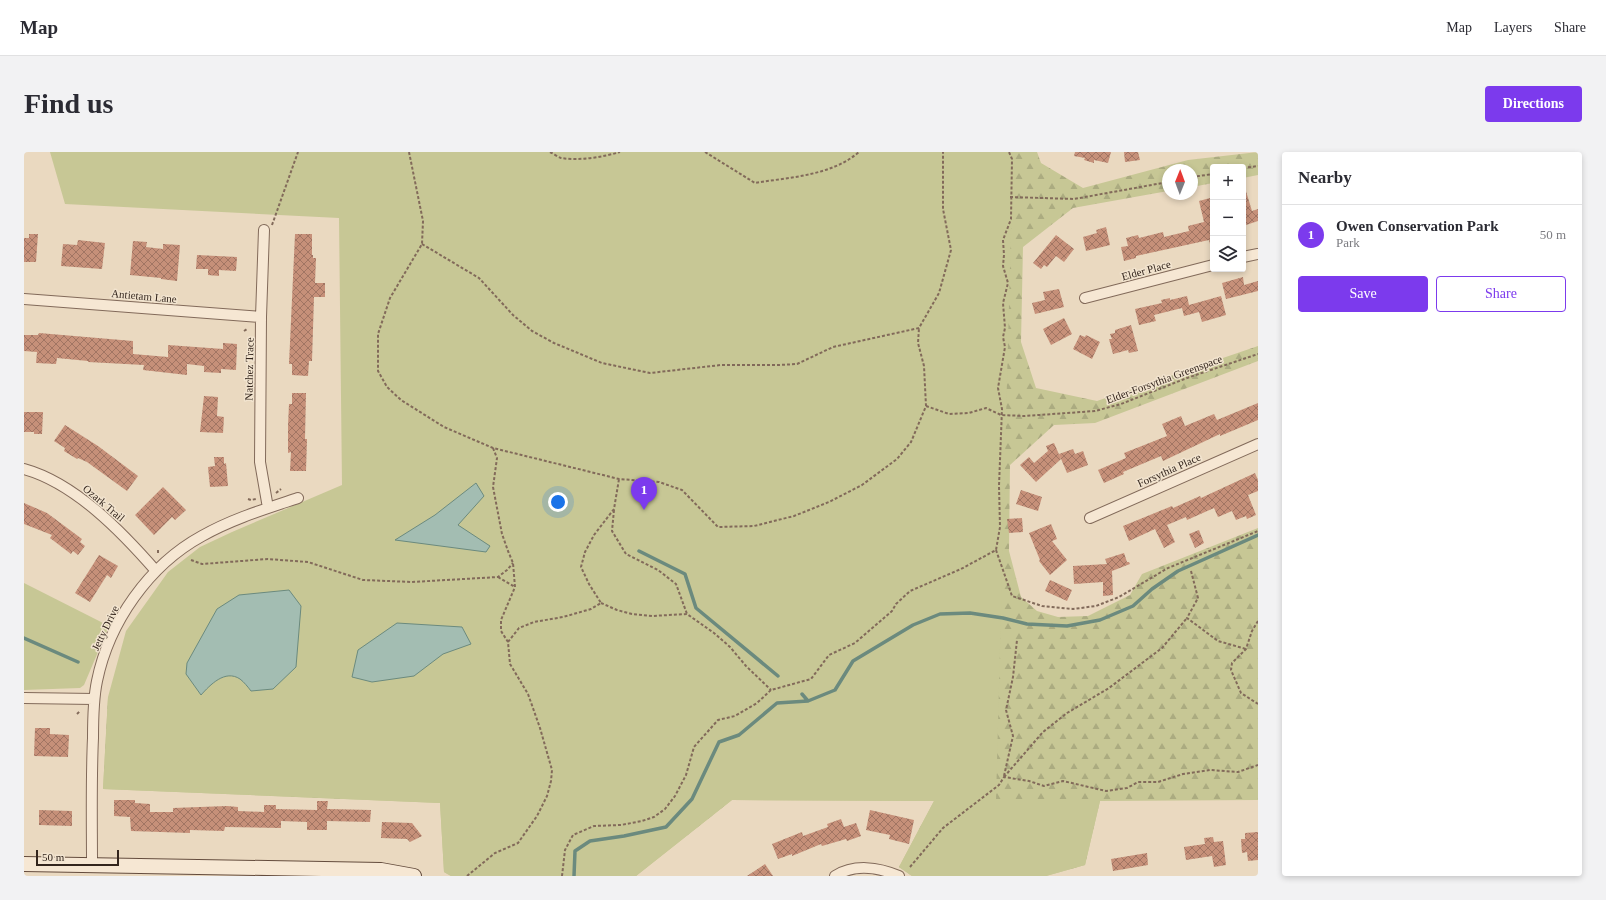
<!DOCTYPE html>
<html lang="en">
<head>
<meta charset="utf-8">
<style>
  body { margin:0; font-family:Georgia,serif; background:#f2f2f3; color:#2b2b33 }
  .controls { position:absolute; right:12px; top:12px; display:grid; overflow:hidden; border-radius:4px; box-shadow:0 2px 6px #0003 }
  .controls button { width:36px; height:36px; display:grid; place-items:center; padding:0; border:0; border-bottom:1px solid #e1e1e2; background:#fff; color:#2b2b33; font:20px sans-serif }
  .compass { position:absolute; left:1138px; top:12px; width:36px; height:36px; border-radius:50%; background:#fff; box-shadow:0 2px 6px #0003; rotate:1deg }
  .scale { position:absolute; left:12px; bottom:10px; width:83px; box-sizing:border-box; padding-left:4px; border:2px solid #33251d; border-top:0; font-size:11px; line-height:14px; white-space:nowrap; color:#33251d; -webkit-text-stroke:3px #f2e4cf; paint-order:stroke }
  .you { position:absolute; left:534px; top:350px; width:14px; height:14px; margin:-10px; border:3px solid #fff; border-radius:50%; background:#1a73e8; box-shadow:0 0 0 6px #1a73e833 }
  .badge { display:grid; place-items:center; width:26px; height:26px; border-radius:50%; background:#7c3aed; color:#fff; font-size:13px; font-weight:700 }
  .pin { position:absolute; translate:-50% -33px; filter:drop-shadow(0 1px 2px #0008) }
  .pin::after { content:''; position:absolute; top:21px; width:14px; height:12px; background:inherit; clip-path:polygon(0 0,100% 0,50% 100%) }
  .list { margin:0; padding:0; list-style:none }
  h2 { display:flex; justify-content:space-between; align-items:center; height:52px; margin:0; padding:0 16px; font-size:17px }
  h2 small { font-size:13px; font-weight:400; color:#7c7c81 }
  .list li { display:grid; grid-template-columns:26px 1fr auto; gap:12px; align-items:center; box-sizing:border-box; height:60px; padding:0 16px; border-top:1px solid #e1e1e2 }
  .list b { display:block; font-size:15px; white-space:nowrap }
  .list p { margin:0; font-size:13px; white-space:nowrap; color:#7c7c81 }
  .list em { font-size:13px; font-style:normal; color:#7c7c81 }
  .actions { display:flex; gap:8px; padding:12px 16px }
  .actions a { flex:1; padding:9px 0; border:1px solid #7c3aed; border-radius:4px; text-align:center; font-size:14px; color:#7c3aed }
  .actions .main { background:#7c3aed; color:#fff }
  .icon { flex:none; width:22px; height:22px; fill:none; stroke:currentColor; stroke-width:2; stroke-linecap:round; stroke-linejoin:round }
  .map { position:relative; flex:none; width:1234px; height:724px; overflow:hidden; border-radius:4px }
  header { display:flex; align-items:center; gap:24px; box-sizing:border-box; height:56px; padding:0 20px; background:#fff; border-bottom:1px solid #e1e1e2 }
  header strong { font-size:19px }
  nav { display:flex; gap:22px; margin-inline-start:auto; font-size:14px }
  .intro { display:flex; align-items:center; justify-content:space-between; box-sizing:border-box; height:96px; padding:0 24px }
  h1 { margin:0; font-size:28px }
  .button { padding:10px 18px; border-radius:4px; background:#7c3aed; color:#fff; font-size:14px; font-weight:700 }
  main { display:flex; gap:24px; padding:0 24px }
  aside { flex:1; background:#fff; border-radius:4px; box-shadow:0 2px 6px #0003 }
  .map>svg:first-child { display:block }
</style>
</head>
<body>
<header>
<strong>Map</strong>
<nav><a>Map</a><a>Layers</a><a>Share</a></nav>
</header>
<div class="intro"><h1>Find us</h1><a class="button">Directions</a></div>
<main>
<div class="map">
<svg width="1234" height="724" viewBox="0 0 1234 724">
  <defs>
    <pattern id="forest-firs" width="22" height="20" patternUnits="userSpaceOnUse"><rect width="22" height="20" fill="#c7c795"/><path d="M5 1l3.5 6h-7zM16 11l3.5 6h-7z" fill="#abab80"/></pattern>
    <pattern id="building-cross-hatch" width="8" height="8" patternUnits="userSpaceOnUse"><rect width="8" height="8" fill="#c69079"/><path d="M0 0l8 8M0 8l8-8" fill="none" stroke="#a17563"/></pattern>
  </defs>
  <rect width="100%" height="100%" fill="#ead9c0"/>
  <path fill="url(#forest-firs)" d="M 901,0 L 1013,0 L 1017,11 L 1059,36 L 1164,8 L 1234,0 L 1234,23 L 1219,26 L 1219,15 L 1189,15 L 1189,31 L 1168,35 L 1168,18 L 1144,18 L 1144,39 L 1049,56 L 999,95 L 997,190 L 1012,236 L 1073,249 L 1234,194 L 1234,209 L 1071,271 L 1030,273 L 986,313 L 985,399 L 997,445 L 1013,459 L 1034,465 L 1064,464 L 1106,443 L 1118,422 L 1234,376 L 1234,648 L 1076,649 L 1061,713 L 1022,724 L 888,724 L 875,715 L 910,649 L 708,648 L 612,724 L 427,724 L 420,720 L 416,651 L 79,637 L 84,545 L 202,588 Z"/>
  <path fill="#c7c795" d="M 26,0 L 989,0 L 972,649 L 1076,649 L 1061,713 L 1022,724 L 888,724 L 875,715 L 910,649 L 708,648 L 612,724 L 427,724 L 420,720 L 416,651 L 79,637 L 84,545 L 102,479 L 144,420 L 176,395 L 208,380 L 318,333 L 315,66 L 41,52 Z
    M 0,431 L 85,474 L 60,533 L 56,536 L 0,538 Z"/>
  <path fill="#a3bdb2" stroke="#6b8a7e" d="M 452,331 L 460,344 L 434,373 L 466,394 L 462,400 L 371,388 L 411,363 Z
    M 265,438 L 277,454 L 272,515 L 249,537 L 227,539 C 224,535 220,530 216,527 C 201,517 186,533 177,543 L 162,522 L 163,511 L 193,457 L 215,443 Z
    M 373,471 L 438,475 L 447,492 L 419,502 L 390,524 L 348,530 L 328,525 L 334,498 Z"/>
  <g fill="none" stroke-linecap="round" stroke-linejoin="round">
    <path stroke="#6b8a7e" stroke-width="3.5" d="M 615,399 L 661,422 L 672,456 L 754,524
      M 0,486 L 54,510
      M 778,542 L 784,549
      M 550,724 L 551,699 L 566,689 L 600,684 L 642,675 L 668,647 L 695,590 L 715,583 L 753,551 L 784,549 L 811,538 L 829,509 L 889,473 L 916,462 L 946,461 L 979,466 L 1003,472 L 1043,474 L 1076,468 L 1109,454 L 1128,437 L 1154,419 L 1234,383"/>
  </g>
  <path fill="url(#building-cross-hatch)" d="M 1051,0 L 1087,0 L 1084,11 L 1070,8 L 1070,11 L 1060,8 L 1061,6 L 1050,4 Z
    M 1100,0 L 1114,0 L 1116,8 L 1101,10 Z
    M 1219,36 L 1221,36 L 1228,59 L 1234,57 L 1234,69 L 1219,74 Z
    M 1186,46 L 1189,59 L 1189,91 L 1186,92 L 1185,88 L 1112,104 L 1112,106 L 1100,109 L 1097,95 L 1104,94 L 1102,86 L 1114,83 L 1115,86 L 1139,80 L 1140,85 L 1165,79 L 1164,74 L 1180,70 L 1175,49 Z
    M 1082,75 L 1086,93 L 1062,99 L 1059,85 L 1073,81 L 1072,78 Z
    M 5,82 L 14,82 L 12,110 L 0,110 L 0,86 L 5,86 Z
    M 271,82 L 288,82 L 288,103 L 289,103 L 289,106 L 292,106 L 291,131 L 301,131 L 301,145 L 290,145 L 288,209 L 285,209 L 284,224 L 268,223 L 268,212 L 265,212 Z
    M 1032,83 L 1050,97 L 1040,110 L 1032,104 L 1023,115 L 1020,113 L 1017,117 L 1009,111 Z
    M 54,88 L 81,91 L 78,117 L 37,114 L 39,92 L 53,93 Z
    M 109,89 L 123,90 L 122,95 L 139,97 L 139,92 L 156,93 L 153,129 L 137,127 L 137,126 L 106,123 Z
    M 173,103 L 213,105 L 212,119 L 195,118 L 195,124 L 184,123 L 184,117 L 172,117 Z
    M 1219,125 L 1220,133 L 1234,129 L 1234,139 L 1202,147 L 1198,131 Z
    M 1035,137 L 1040,155 L 1011,162 L 1008,151 L 1021,148 L 1019,140 Z
    M 1163,144 L 1165,153 L 1197,144 L 1202,163 L 1178,170 L 1175,160 L 1160,164 L 1158,156 L 1130,163 L 1132,169 L 1115,173 L 1111,157 L 1138,151 L 1137,148 L 1146,146 L 1146,148 Z
    M 1040,166 L 1048,182 L 1027,193 L 1019,177 Z
    M 1107,173 L 1114,199 L 1105,201 L 1104,198 L 1089,202 L 1085,187 L 1088,187 L 1086,182 L 1091,181 L 1091,178 Z
    M 15,181 L 109,189 L 109,202 L 144,205 L 144,193 L 199,197 L 199,191 L 213,192 L 212,218 L 197,217 L 197,221 L 180,220 L 180,214 L 163,212 L 163,223 L 119,218 L 120,213 L 64,210 L 64,209 L 33,206 L 32,212 L 12,211 L 13,200 L 0,199 L 0,183 L 14,183 Z
    M 1056,183 L 1061,185 L 1062,183 L 1076,190 L 1068,207 L 1049,197 Z
    M 268,241 L 282,241 L 281,287 L 283,287 L 282,319 L 266,319 L 267,300 L 264,301 L 264,274 L 265,252 L 268,252 Z
    M 180,244 L 194,245 L 193,264 L 200,265 L 199,281 L 176,280 Z
    M 1234,251 L 1234,268 L 1196,284 L 1196,282 L 1139,309 L 1137,304 L 1099,320 L 1100,322 L 1080,331 L 1074,318 L 1102,306 L 1100,301 L 1143,284 L 1138,272 L 1157,264 L 1161,274 L 1190,262 L 1193,268 Z
    M 0,260 L 19,260 L 18,282 L 10,282 L 10,280 L 0,280 Z
    M 41,273 L 74,294 L 114,324 L 103,339 L 63,310 L 54,306 L 53,307 L 40,299 L 41,296 L 30,289 Z
    M 1030,291 L 1037,307 L 1012,330 L 996,313 L 1005,305 L 1010,311 L 1024,299 L 1022,294 Z
    M 1049,297 L 1051,302 L 1059,299 L 1064,313 L 1043,321 L 1035,302 Z
    M 190,305 L 200,305 L 200,312 L 202,311 L 204,334 L 186,335 L 184,315 L 191,314 Z
    M 1231,321 L 1234,328 L 1234,339 L 1224,343 L 1232,363 L 1223,367 L 1222,364 L 1212,368 L 1208,359 L 1194,365 L 1190,356 L 1163,368 L 1162,365 L 1143,373 L 1151,390 L 1140,396 L 1131,377 L 1105,389 L 1099,374 L 1148,354 L 1149,356 L 1176,344 L 1177,346 Z
    M 139,335 L 162,358 L 151,368 L 148,365 L 130,383 L 111,363 Z
    M 997,338 L 1018,345 L 1014,359 L 992,352 Z
    M 0,351 L 23,361 L 58,387 L 56,390 L 61,394 L 54,403 L 49,399 L 47,402 L 26,386 L 28,383 L 0,372 Z
    M 998,366 L 999,380 L 985,381 L 983,367 Z
    M 1027,372 L 1033,387 L 1028,389 L 1043,408 L 1026,423 L 1015,409 L 1016,408 L 1005,381 Z
    M 1175,378 L 1180,391 L 1171,396 L 1165,382 Z
    M 1100,401 L 1103,410 L 1105,410 L 1106,412 L 1088,419 L 1089,443 L 1079,444 L 1079,430 L 1050,432 L 1049,414 L 1083,412 L 1081,407 Z
    M 75,403 L 94,414 L 87,426 L 83,423 L 66,450 L 51,441 Z
    M 1026,428 L 1048,438 L 1043,449 L 1021,439 Z
    M 11,576 L 26,576 L 26,582 L 45,583 L 44,605 L 10,604 Z
    M 90,648 L 111,648 L 111,651 L 126,652 L 126,660 L 149,660 L 149,656 L 203,654 L 214,655 L 214,659 L 240,660 L 240,653 L 252,653 L 252,657 L 293,658 L 293,649 L 304,649 L 303,657 L 347,658 L 346,670 L 303,669 L 303,678 L 283,678 L 283,670 L 257,669 L 257,676 L 201,675 L 200,679 L 166,678 L 166,681 L 107,679 L 106,665 L 90,664 Z
    M 15,658 L 48,659 L 48,674 L 15,673 Z
    M 846,658 L 890,668 L 885,692 L 865,687 L 866,683 L 842,678 Z
    M 817,667 L 820,675 L 832,671 L 837,684 L 823,689 L 822,687 L 798,694 L 797,692 L 768,704 L 768,702 L 754,707 L 748,692 L 778,680 L 779,684 L 804,675 L 803,672 Z
    M 358,670 L 388,671 L 398,684 L 386,690 L 383,687 L 357,686 Z
    M 1234,680 L 1234,708 L 1224,709 L 1223,700 L 1218,701 L 1217,687 L 1221,687 L 1221,681 Z
    M 1189,685 L 1190,690 L 1199,689 L 1202,713 L 1190,715 L 1188,704 L 1162,708 L 1160,695 L 1181,692 L 1180,686 Z
    M 1123,701 L 1124,713 L 1089,719 L 1087,707 Z
    M 741,712 L 749,724 L 723,724 Z"/>
  <g fill="none" stroke-linecap="round" stroke-linejoin="round">
    <defs>
      <path id="street" d="M 240,78 L 237,165 L 236,310 L 244,356
        M 1219,105 L 1234,102
        M 1061,146 L 1189,113
        M 0,147 L 237,165
        M 0,317 C 51,331 98,380 132,419
        M 1066,366 L 1234,292
        M 0,546 L 70,547
        M 68,713 C 68,671 67,628 69,586 C 69,567 69,548 73,529 C 85,470 125,413 178,384 C 208,367 241,357 274,346
        M 811,724 C 830,712 854,715 875,724"/>
      <path id="secondary" d="M 0,712 L 357,718 L 390,724"/>
    </defs>
    <use href="#street" stroke="#826a5a" stroke-width="12"/>
    <use href="#secondary" stroke="#644c3d" stroke-width="16"/>
    <path stroke="#826a5a" stroke-width="2" stroke-dasharray="3 2" stroke-linecap="butt" d="M 385,0 L 399,69 L 398,92 L 366,146 L 354,182 L 354,219 L 363,235 L 377,248 L 420,275 L 469,296 L 595,327 L 635,330 L 658,338 L 694,375 L 730,374 L 770,364 L 805,350 L 838,333 L 873,307 L 887,290 L 902,254 L 900,214 L 894,191 L 895,176
      M 526,0 C 530,2 534,5 537,6 C 556,9 579,5 596,0
      M 681,0 L 731,31 C 766,25 807,24 835,0
      M 1219,16 L 1234,14
      M 1168,25 L 1189,22
      M 986,45 L 1050,47 L 1144,30
      M 248,73 L 274,0
      M 398,92 L 455,126 L 489,163 L 508,179 L 530,191 L 578,211 L 626,221 L 697,213 L 755,213 L 773,212 L 809,195 L 895,176 L 915,141 L 927,98 L 919,57 L 919,0
      M 220,179 L 223,177
      M 902,254 L 925,262 L 945,261 L 962,256 L 977,263 L 1001,264 L 1071,259 L 1097,252 L 1163,226 L 1234,202
      M 252,341 L 257,337
      M 224,347 L 227,348 L 232,347
      M 590,358 L 588,379 L 602,402 L 634,418 L 652,432 L 663,462
      M 972,398 L 988,444 L 1018,454 L 1049,457 L 1072,454 L 1095,445 L 1144,416 L 1234,379
      M 134,401 L 134,397
      M 167,408 L 178,412 L 244,407 L 284,410 L 339,428 L 388,430 L 474,425 L 483,418 L 489,411
      M 1167,419 L 1174,446 L 1163,466 L 1194,489 L 1222,497
      M 474,425 L 491,435
      M 577,451 L 593,458 L 608,462 L 628,464 L 663,462 L 690,481 L 706,495 L 722,514 L 747,538
      M 1234,469 L 1228,479 L 1222,497 L 1208,511 L 1207,518 L 1217,541 L 1234,552
      M 484,490 L 495,476 L 510,470 L 539,465 L 567,457 L 577,451 L 565,432 L 557,415 L 561,400 L 570,383 L 590,357 L 595,327
      M 53,562 L 56,559
      M 980,624 L 989,584 L 982,558 L 989,525 L 993,488
      M 980,625 L 1019,580 L 1043,561 L 1085,536 L 1138,496 L 1163,466
      M 886,715 L 919,676 L 975,633 L 980,625 L 1005,629 L 1020,634 L 1039,629 L 1082,639 L 1103,636 L 1114,630 L 1134,630 L 1159,622 L 1186,618 L 1214,620 L 1234,613
      M 443,724 L 471,701 L 494,691 L 513,664 L 523,644 L 527,629 L 528,618 L 516,576 L 504,542 L 486,512 L 484,490 L 477,479 L 477,468 L 491,435 L 489,411 L 484,399 L 478,382 L 469,335 L 473,306 L 469,296
      M 538,724 L 541,698 L 549,683 L 570,674 L 597,673 L 618,669 L 630,665 L 641,657 L 651,644 L 662,623 L 670,595 L 694,568 L 711,564 L 733,551 L 747,538 L 787,527 L 805,503 L 831,491 L 868,459 L 872,452 L 886,439 L 937,417 L 972,398 L 976,375 L 975,334 L 978,257 L 974,236 L 981,195 L 979,185 L 981,176 L 979,151 L 984,131 L 979,114 L 980,103 L 979,88 L 987,67 L 988,7 L 985,0"/>
    <use href="#street" stroke="#f6e7d3" stroke-width="10"/>
    <use href="#secondary" stroke="#f6e7d3" stroke-width="14"/>
  </g>
  <g text-anchor="middle" stroke-width="3" stroke-linejoin="round" paint-order="stroke">
    <g font-size="11" fill="#33251d" stroke="#f2e4cf">
      <text transform="translate(1122 118) rotate(-15)" y="4">Elder Place</text>
      <text transform="translate(120 144) rotate(5)" y="4">Antietam Lane</text>
      <text transform="translate(225 217) rotate(-89)" y="4">Natchez Trace</text>
      <text transform="translate(1140 227) rotate(-20)" y="4">Elder-Forsythia Greenspace</text>
      <text transform="translate(1145 318) rotate(-24)" y="4">Forsythia Place</text>
      <text transform="translate(80 351) rotate(40)" y="4">Ozark Trail</text>
      <text transform="translate(81 476) rotate(-64)" y="4">Jetty Drive</text>
    </g>
  </g>
</svg>
<div class="controls">
<button>+</button>
<button>−</button>
<button><svg class="icon" aria-label="layers" viewBox="0 0 24 24"><path d="M12 4l9 5-9 5-9-5zM3 14l9 5 9-5"/></svg></button>
</div>
<svg class="compass" viewBox="-18 -18 36 36"><path d="M0-13l5 13h-10z" fill="#e53935"/><path d="M0 13l5-13h-10z" fill="#7c7c81"/></svg>
<div class="scale">50 m</div>
<div class="you"></div>
<div class="pin badge" style="left:620px;top:358px">1</div>
</div>
<aside>
<h2>Nearby<small></small></h2>
<ul class="list">
<li><span class="badge">1</span><div><b>Owen Conservation Park</b><p>Park</p></div><em>50 m</em></li>
</ul>
<div class="actions"><a class="main">Save</a><a>Share</a></div>
</aside>
</main>
</body>
</html>
